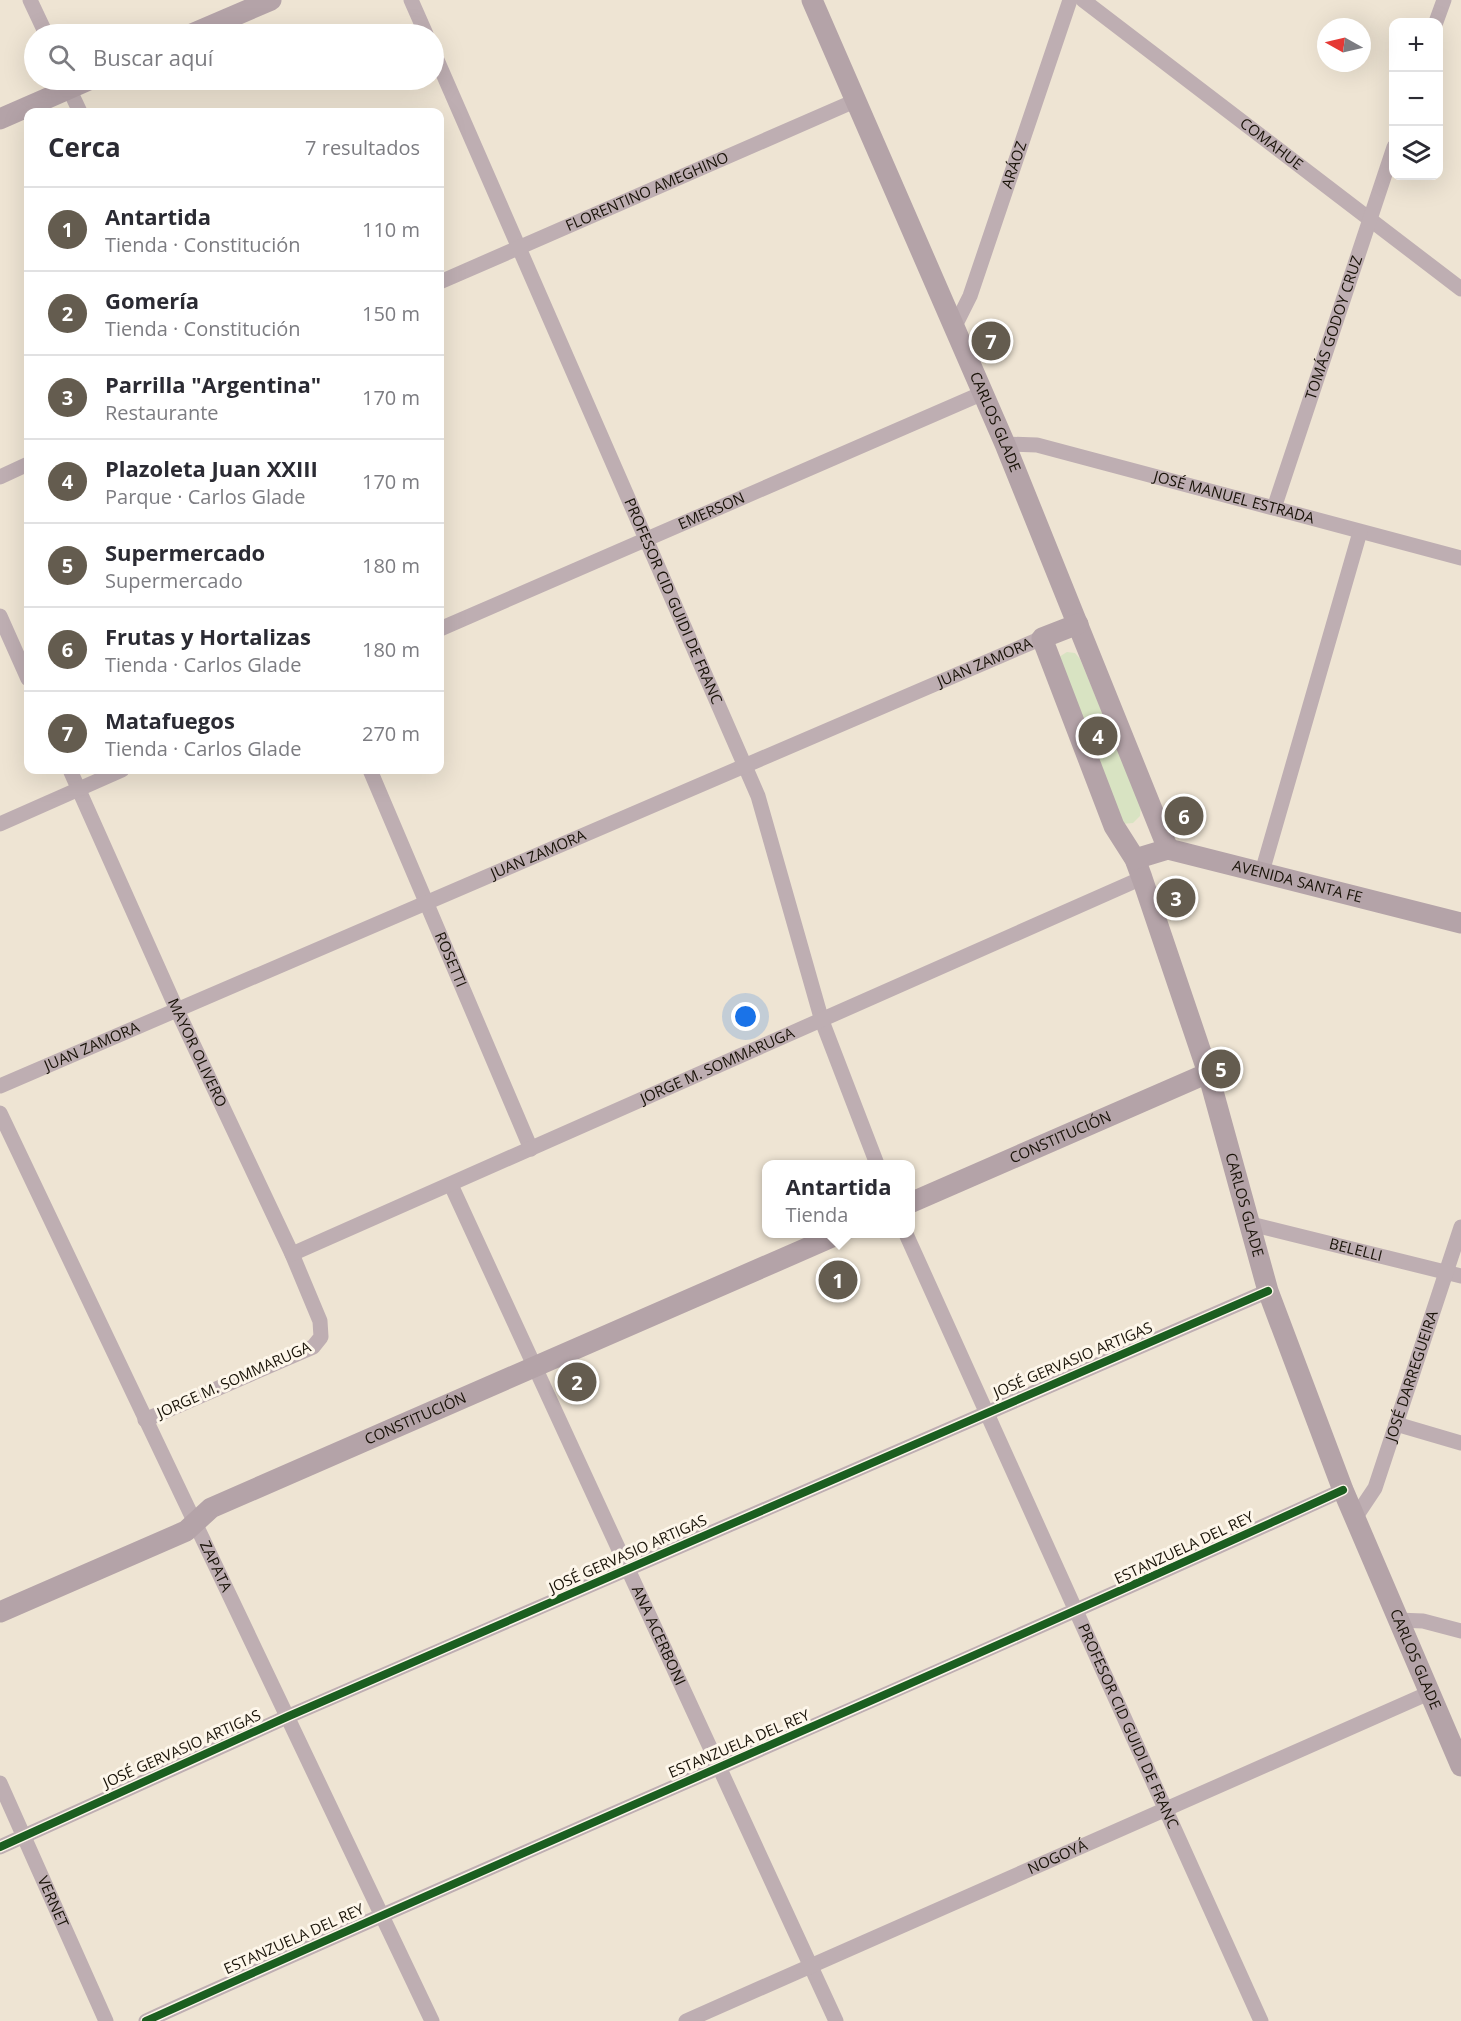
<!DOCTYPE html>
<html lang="es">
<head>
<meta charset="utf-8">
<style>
  body { margin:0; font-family:"Open Sans",sans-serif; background:#f2f2f3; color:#2b2b33 }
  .controls { position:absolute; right:18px; top:18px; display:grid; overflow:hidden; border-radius:12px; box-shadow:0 6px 24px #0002 }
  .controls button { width:54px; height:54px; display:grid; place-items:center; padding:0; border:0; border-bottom:2px solid #e1e1e2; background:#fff; color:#2b2b33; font:30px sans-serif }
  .compass { position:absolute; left:1317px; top:18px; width:54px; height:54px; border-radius:50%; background:#fff; box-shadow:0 6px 24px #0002; rotate:278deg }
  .you { position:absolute; left:746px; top:1017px; width:21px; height:21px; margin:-15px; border:4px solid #fff; border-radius:50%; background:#1a73e8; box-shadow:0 0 0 9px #1a73e833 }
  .badge { display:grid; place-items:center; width:39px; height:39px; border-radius:50%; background:#645c4f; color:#fff; font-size:20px; font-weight:700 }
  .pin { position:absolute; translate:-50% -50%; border:3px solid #fff; box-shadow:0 2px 6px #0006 }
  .popup { position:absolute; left:762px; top:1160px; width:153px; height:78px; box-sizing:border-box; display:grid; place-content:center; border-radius:12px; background:#fff; filter:drop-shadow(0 2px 4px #0005); font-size:20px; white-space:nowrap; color:#7c7c81 }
  .popup b { font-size:22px; color:#2b2b33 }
  .popup::after { content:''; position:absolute; left:50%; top:100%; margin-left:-12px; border:12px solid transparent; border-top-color:#fff }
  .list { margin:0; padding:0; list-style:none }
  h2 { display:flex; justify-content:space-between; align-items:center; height:78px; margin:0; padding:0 24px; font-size:26px }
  h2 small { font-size:20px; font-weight:400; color:#7c7c81 }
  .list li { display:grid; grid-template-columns:39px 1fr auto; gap:18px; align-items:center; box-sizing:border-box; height:84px; padding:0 24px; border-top:2px solid #e1e1e2 }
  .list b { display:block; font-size:22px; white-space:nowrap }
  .list p { margin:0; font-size:20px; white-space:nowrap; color:#7c7c81 }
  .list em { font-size:20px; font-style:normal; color:#7c7c81 }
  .icon { flex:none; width:33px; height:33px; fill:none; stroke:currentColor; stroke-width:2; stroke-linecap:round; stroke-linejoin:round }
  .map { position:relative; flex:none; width:1461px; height:2021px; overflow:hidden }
  .search { position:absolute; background:#fff; box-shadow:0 6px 24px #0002; left:24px; top:24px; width:420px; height:66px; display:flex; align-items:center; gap:15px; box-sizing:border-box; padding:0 21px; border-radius:33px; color:#7c7c81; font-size:22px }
  .panel { position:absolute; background:#fff; box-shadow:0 6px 24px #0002; left:24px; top:108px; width:420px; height:666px; border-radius:12px }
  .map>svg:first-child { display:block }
</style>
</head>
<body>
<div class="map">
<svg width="1461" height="2021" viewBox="0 0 1461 2021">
  <rect width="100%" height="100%" fill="#eee4d3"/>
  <path fill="#d8e3c2" d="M 1067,652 L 1075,653 L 1080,659 L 1141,806 L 1140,816 L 1133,823 L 1122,824 L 1059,657 Z"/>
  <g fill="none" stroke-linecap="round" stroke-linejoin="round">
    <g stroke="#beaeb2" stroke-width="15">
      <path d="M 30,0 L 46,34"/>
      <path d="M 411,0 L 426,34"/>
      <path id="s1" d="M 1083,0 L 1461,289"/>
      <path d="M 1436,22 L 1444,0"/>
      <path id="s2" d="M 434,53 L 758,796 L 822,1021 L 877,1164"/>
      <path d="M 65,80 L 80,112"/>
      <path id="s3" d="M 440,282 L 857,100"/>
      <path id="s4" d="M 955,326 L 970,296 L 1070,0"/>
      <path id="s5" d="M 1005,444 L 1037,445 L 1461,558"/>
      <path d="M 0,477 L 28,464"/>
      <path id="s6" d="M 1274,508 L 1394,147"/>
      <path d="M 0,616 L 28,679"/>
      <path id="s7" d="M 440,629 L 983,393"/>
      <path id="s8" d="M 70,770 L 177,1010 L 292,1254 L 320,1321 L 321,1337 L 313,1347 L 145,1420"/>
      <path id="s9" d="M 370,770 L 531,1149"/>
      <path d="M 0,824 L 122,770"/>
      <path d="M 1262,872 L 1360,532"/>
      <path id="s10" d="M 0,1086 L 1042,638"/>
      <path id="s11" d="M 0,1113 L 432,2021"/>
      <path id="s12" d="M 451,1185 L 836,2021"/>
      <path id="s13" d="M 1251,1224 L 1461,1276"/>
      <path id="s14" d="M 906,1234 L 1261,2021"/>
      <path id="s15" d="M 292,1254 L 1142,878"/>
      <path d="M 1396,1424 L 1461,1443"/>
      <path id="s16" d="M 1355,1518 L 1375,1488 L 1461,1227"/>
      <path d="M 1397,1620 L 1423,1621 L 1461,1631"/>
      <path id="s17" d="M 0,1783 L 106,2021"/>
      <path d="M 0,1847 L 289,1716 L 1268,1291"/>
      <path d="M 146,2021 C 543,1841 946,1672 1343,1490"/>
      <path id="s18" d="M 686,2021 L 1429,1693"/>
    </g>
    <g stroke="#b4a3a8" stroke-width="21">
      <path id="s19" d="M 812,0 L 1005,444 L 1168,849"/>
      <path d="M 192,34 L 271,0"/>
      <path d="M 0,119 L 89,80"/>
      <path id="s20" d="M 1078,624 L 1042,638 L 1114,826 L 1135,859 L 1142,878 L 1208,1073 L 1268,1291 L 1343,1490 L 1461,1766"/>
      <path id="s21" d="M 1135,859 L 1168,849 L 1461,923"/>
      <path id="s22" d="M 910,1203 L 1208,1073"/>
      <path id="s23" d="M 0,1612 L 186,1531 L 211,1508 L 839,1234"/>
    </g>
    <defs>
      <path id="cycleway" d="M 0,1847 L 289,1716 L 1268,1291
        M 146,2021 C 543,1841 946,1672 1343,1490"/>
    </defs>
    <use href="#cycleway" stroke="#fdf6ea" stroke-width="11"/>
    <use href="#cycleway" stroke="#1b5e20" stroke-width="8"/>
  </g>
  <g text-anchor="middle" stroke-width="6" stroke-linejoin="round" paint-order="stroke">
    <g font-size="15" fill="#191308" stroke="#fdf6ea">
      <text dy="5" stroke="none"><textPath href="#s1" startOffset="237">COMAHUE</textPath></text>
      <text dy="5" stroke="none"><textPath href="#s4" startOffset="172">ARÁOZ</textPath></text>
      <text dy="5" stroke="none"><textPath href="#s3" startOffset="226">FLORENTINO AMEGHINO</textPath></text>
      <text dy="5" stroke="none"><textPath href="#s6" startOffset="190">TOMÁS GODOY CRUZ</textPath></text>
      <text dy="5" stroke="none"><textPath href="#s19" startOffset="460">CARLOS GLADE</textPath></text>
      <text dy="5" stroke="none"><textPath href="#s5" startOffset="236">JOSÉ MANUEL ESTRADA</textPath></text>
      <text dy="5" stroke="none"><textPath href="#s7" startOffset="296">EMERSON</textPath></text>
      <text dy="5" stroke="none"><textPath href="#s2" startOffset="598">PROFESOR CID GUIDI DE FRANC</textPath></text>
      <text dy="5" stroke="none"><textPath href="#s10" startOffset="1072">JUAN ZAMORA</textPath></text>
      <text dy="5" stroke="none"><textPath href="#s10" startOffset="586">JUAN ZAMORA</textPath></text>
      <text dy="5" stroke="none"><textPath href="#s21" startOffset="168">AVENIDA SANTA FE</textPath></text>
      <text dy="5" stroke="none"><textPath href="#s9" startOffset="206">ROSETTI</textPath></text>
      <text dy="5" stroke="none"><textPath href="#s10" startOffset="100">JUAN ZAMORA</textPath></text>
      <text dy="5" stroke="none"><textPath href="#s8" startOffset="310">MAYOR OLIVERO</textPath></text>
      <text dy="5" stroke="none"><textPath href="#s15" startOffset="465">JORGE M. SOMMARUGA</textPath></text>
      <text dy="5" stroke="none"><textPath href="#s22" startOffset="164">CONSTITUCIÓN</textPath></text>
      <text dy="5" stroke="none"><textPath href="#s20" startOffset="642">CARLOS GLADE</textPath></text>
      <text dy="5" stroke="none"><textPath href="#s13" startOffset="108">BELELLI</textPath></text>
      <text transform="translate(1073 1360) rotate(-23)" y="5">JOSÉ GERVASIO ARTIGAS</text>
      <text dy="5" stroke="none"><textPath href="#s16" startOffset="154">JOSÉ DARREGUEIRA</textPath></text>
      <text transform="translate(234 1380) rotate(-24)" y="5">JORGE M. SOMMARUGA</text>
      <text dy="5" stroke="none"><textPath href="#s23" startOffset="460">CONSTITUCIÓN</textPath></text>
      <text transform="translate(1184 1548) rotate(-25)" y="5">ESTANZUELA DEL REY</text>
      <text transform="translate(628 1554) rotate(-24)" y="5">JOSÉ GERVASIO ARTIGAS</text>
      <text dy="5" stroke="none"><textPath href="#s11" startOffset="502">ZAPATA</textPath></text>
      <text dy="5" stroke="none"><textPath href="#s12" startOffset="496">ANA ACERBONI</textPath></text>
      <text dy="5" stroke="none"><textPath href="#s20" startOffset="1128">CARLOS GLADE</textPath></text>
      <text dy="5" stroke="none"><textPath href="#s14" startOffset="540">PROFESOR CID GUIDI DE FRANC</textPath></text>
      <text transform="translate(739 1744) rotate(-23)" y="5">ESTANZUELA DEL REY</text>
      <text transform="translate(182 1749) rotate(-24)" y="5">JOSÉ GERVASIO ARTIGAS</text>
      <text dy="5" stroke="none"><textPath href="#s18" startOffset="406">NOGOYÁ</textPath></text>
      <text dy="5" stroke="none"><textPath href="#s17" startOffset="130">VERNET</textPath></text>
      <text transform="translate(294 1939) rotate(-24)" y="5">ESTANZUELA DEL REY</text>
    </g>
  </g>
</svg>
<div class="controls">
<button>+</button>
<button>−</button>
<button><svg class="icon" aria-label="layers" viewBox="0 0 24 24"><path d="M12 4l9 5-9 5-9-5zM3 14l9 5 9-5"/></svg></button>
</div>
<svg class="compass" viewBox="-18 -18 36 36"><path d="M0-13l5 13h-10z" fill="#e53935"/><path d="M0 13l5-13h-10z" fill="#7c7c81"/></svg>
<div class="you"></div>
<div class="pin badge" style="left:838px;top:1280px">1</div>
<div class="popup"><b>Antartida</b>Tienda</div>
<div class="pin badge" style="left:577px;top:1382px">2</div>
<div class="pin badge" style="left:1176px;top:898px">3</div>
<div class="pin badge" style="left:1098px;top:736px">4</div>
<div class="pin badge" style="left:1221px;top:1069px">5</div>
<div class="pin badge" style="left:1184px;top:816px">6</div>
<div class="pin badge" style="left:991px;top:341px">7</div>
<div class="search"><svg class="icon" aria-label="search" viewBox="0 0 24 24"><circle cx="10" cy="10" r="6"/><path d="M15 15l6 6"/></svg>Buscar aquí</div>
<section class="panel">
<h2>Cerca<small>7 resultados</small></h2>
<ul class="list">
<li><span class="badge">1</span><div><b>Antartida</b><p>Tienda · Constitución</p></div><em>110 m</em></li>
<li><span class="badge">2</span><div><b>Gomería</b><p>Tienda · Constitución</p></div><em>150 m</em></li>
<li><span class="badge">3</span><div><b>Parrilla &quot;Argentina&quot;</b><p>Restaurante</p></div><em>170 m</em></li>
<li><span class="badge">4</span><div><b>Plazoleta Juan XXIII</b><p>Parque · Carlos Glade</p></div><em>170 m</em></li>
<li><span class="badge">5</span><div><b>Supermercado</b><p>Supermercado</p></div><em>180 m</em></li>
<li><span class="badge">6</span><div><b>Frutas y Hortalizas</b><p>Tienda · Carlos Glade</p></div><em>180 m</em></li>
<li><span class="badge">7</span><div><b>Matafuegos</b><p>Tienda · Carlos Glade</p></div><em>270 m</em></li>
</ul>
</section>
</div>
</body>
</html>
